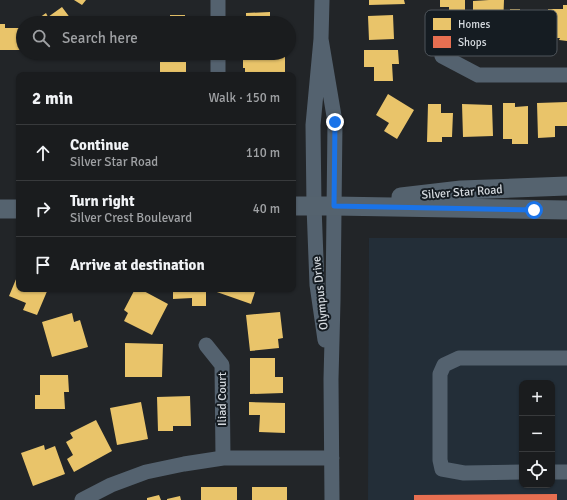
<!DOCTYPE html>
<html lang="en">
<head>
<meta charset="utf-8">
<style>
  body { margin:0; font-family:Signika,sans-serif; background:#232527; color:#f1f3f6 }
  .controls { position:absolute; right:12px; bottom:12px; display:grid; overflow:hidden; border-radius:8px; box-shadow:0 1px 3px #0004 }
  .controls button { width:36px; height:36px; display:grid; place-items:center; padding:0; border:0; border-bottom:1px solid #383a3c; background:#1a1c1e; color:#f1f3f6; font:20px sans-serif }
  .stop { position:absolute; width:12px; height:12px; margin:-9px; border:3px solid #1a73e8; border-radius:50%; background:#fff }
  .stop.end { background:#1a73e8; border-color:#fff; box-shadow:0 1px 4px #0008 }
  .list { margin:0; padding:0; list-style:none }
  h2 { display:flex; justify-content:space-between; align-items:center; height:52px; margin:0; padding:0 16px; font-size:17px }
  h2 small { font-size:13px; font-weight:400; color:#9fa1a4 }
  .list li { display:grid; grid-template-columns:26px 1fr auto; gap:12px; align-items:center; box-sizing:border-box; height:56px; padding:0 16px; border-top:1px solid #383a3c }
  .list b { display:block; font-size:15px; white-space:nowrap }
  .list p { margin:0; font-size:13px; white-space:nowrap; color:#9fa1a4 }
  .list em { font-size:13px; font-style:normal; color:#9fa1a4 }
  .icon { flex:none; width:22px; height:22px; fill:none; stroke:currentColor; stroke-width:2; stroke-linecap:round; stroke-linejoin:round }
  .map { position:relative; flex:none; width:567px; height:500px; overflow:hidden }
  .search { position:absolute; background:#1a1c1e; box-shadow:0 1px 3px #0004; left:16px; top:16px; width:280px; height:44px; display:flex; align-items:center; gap:10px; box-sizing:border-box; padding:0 14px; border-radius:22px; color:#9fa1a4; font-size:15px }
  .panel { position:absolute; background:#1a1c1e; box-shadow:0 1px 3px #0004; left:16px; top:72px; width:280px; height:220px; border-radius:8px }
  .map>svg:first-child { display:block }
</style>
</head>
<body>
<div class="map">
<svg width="567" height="500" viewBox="0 0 567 500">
  <rect width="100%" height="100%" fill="#222528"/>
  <path fill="#232e38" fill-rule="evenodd" d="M 369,238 L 567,238 L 567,500 L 368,500 ZM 522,383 L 552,383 L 552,485 L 522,485 Z"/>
  <path fill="#e9c46a" d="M 74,0 L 86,0 L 82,5 Z
    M 369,0 L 404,0 L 405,4 L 369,5 Z
    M 440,0 L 465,0 L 465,13 L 449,14 L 449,7 L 440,7 Z
    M 489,0 L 504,0 L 503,26 L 485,26 L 485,24 L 473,24 L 473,1 Z
    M 563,5 L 567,5 L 567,41 L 559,40 L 560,38 L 548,38 L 548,9 L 563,9 Z
    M 62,7 L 71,19 L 65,23 L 38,23 L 36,20 L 46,13 L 48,17 Z
    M 510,9 L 520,9 L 520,16 L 541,16 L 541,40 L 524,40 L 524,47 L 510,47 Z
    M 270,12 L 270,23 L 246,23 L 246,13 Z
    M 170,15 L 185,15 L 185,23 L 151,23 L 151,20 L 170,21 Z
    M 393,15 L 394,39 L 369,40 L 368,16 Z
    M 0,24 L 5,24 L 5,28 L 23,28 L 23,50 L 0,50 Z
    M 364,50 L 398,50 L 399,64 L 392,64 L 393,81 L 374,81 L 374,67 L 364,67 Z
    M 243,54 L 285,54 L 285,75 L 245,75 L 245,68 L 243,68 Z
    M 160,62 L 186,62 L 186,75 L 160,75 Z
    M 388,94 L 414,110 L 397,139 L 384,131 L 389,123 L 376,115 Z
    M 567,102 L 567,126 L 555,126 L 555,137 L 538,138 L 537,103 Z
    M 503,103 L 515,103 L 515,107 L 528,106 L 528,144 L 512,144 L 512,139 L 503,139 Z
    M 428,104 L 441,104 L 441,113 L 453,113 L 452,137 L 442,137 L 442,142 L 427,142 Z
    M 462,104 L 492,105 L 493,136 L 463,137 Z
    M 19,272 L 19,289 L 48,289 L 37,315 L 23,310 L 26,303 L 9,296 Z
    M 135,289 L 140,289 L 168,304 L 152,335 L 124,321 L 128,313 L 124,310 Z
    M 173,289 L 206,289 L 206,306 L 192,306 L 192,298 L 173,299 Z
    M 215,289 L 256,289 L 251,304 L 214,291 Z
    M 280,312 L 283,338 L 278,339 L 279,348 L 250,351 L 246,315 Z
    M 72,313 L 74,322 L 80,320 L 88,347 L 52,357 L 42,322 Z
    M 125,343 L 163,344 L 162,377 L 125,377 Z
    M 250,358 L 275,358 L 275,377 L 283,377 L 283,393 L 250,394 Z
    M 40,375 L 68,375 L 69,392 L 64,392 L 65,409 L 35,409 L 35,395 L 40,395 Z
    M 190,396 L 191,426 L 173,426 L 173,431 L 158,431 L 157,397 Z
    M 141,402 L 148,439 L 117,445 L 110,408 Z
    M 249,402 L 285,403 L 285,433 L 259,432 L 260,415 L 249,415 Z
    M 96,420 L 112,451 L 74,472 L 67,459 L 73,455 L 66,442 L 73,438 L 70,433 Z
    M 44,445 L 45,450 L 55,446 L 65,474 L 33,486 L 21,453 Z
    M 201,487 L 237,487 L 237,500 L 201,500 Z
    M 252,487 L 287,487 L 287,500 L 252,500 Z
    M 159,495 L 161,500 L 147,500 L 147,498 Z
    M 180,496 L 181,500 L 167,500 L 167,499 Z"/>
  <path fill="#e76f51" d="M 557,494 L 557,500 L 414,500 L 414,495 Z"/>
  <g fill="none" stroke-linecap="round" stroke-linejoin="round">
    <path stroke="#54626f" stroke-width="15" d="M 322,0 L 321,39 L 313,125 L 314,206 L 317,285 L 325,340
      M 218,23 L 218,0
      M 321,39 L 335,122 L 333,301 L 331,379 L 332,500
      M 442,56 L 478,75 L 567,75
      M 218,75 L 218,53
      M 206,345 L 222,365 L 223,458
      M 522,472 L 464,473 L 442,469 L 440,460 L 440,374 L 444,365 L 459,358 L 567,358
      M 552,472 L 567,472
      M 82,500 L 111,485 L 146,472 L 184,464 L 223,458 L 332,458"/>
    <path stroke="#55636f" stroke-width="19" d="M 401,197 L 461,190 L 567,186
      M 293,206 L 334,206 L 567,210
      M 0,209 L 19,209"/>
  </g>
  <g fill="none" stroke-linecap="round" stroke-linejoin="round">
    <path stroke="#1a73e8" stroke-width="5" d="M 335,122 L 334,206 L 534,210"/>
  </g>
  <g text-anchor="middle" stroke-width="4" stroke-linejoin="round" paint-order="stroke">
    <g font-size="12" fill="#d5dadf" stroke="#151c22">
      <text transform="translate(462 192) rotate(-4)" y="4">Silver Star Road</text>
      <text transform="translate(320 293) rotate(-96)" y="4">Olympus Drive</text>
      <text transform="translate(222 399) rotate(-90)" y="4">Iliad Court</text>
    </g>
  </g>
  <rect x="425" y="10" width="132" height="46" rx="6" fill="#151c22" stroke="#4f555b" stroke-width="1"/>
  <rect x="433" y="18" width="18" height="12" fill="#e9c46a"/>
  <rect x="433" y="36" width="18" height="12" fill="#e76f51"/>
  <g font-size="11" fill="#d5dadf">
    <text x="458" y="28">Homes</text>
    <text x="458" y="46">Shops</text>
  </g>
</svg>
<div class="controls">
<button>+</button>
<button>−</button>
<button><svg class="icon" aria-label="locate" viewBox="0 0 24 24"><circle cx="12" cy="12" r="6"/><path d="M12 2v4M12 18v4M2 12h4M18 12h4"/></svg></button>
</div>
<div class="stop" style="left:534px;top:210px"></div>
<div class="stop end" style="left:335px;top:122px"></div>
<div class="search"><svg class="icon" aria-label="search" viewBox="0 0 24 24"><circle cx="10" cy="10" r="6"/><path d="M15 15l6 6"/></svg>Search here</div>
<section class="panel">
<h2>2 min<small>Walk · 150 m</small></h2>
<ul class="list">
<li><svg class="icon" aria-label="ahead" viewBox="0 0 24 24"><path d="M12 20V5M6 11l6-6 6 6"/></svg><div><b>Continue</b><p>Silver Star Road</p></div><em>110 m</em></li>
<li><svg class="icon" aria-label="right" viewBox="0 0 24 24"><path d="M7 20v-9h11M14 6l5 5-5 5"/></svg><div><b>Turn right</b><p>Silver Crest Boulevard</p></div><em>40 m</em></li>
<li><svg class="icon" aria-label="arrive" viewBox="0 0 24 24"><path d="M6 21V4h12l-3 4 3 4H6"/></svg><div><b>Arrive at destination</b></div></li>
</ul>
</section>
</div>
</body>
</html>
